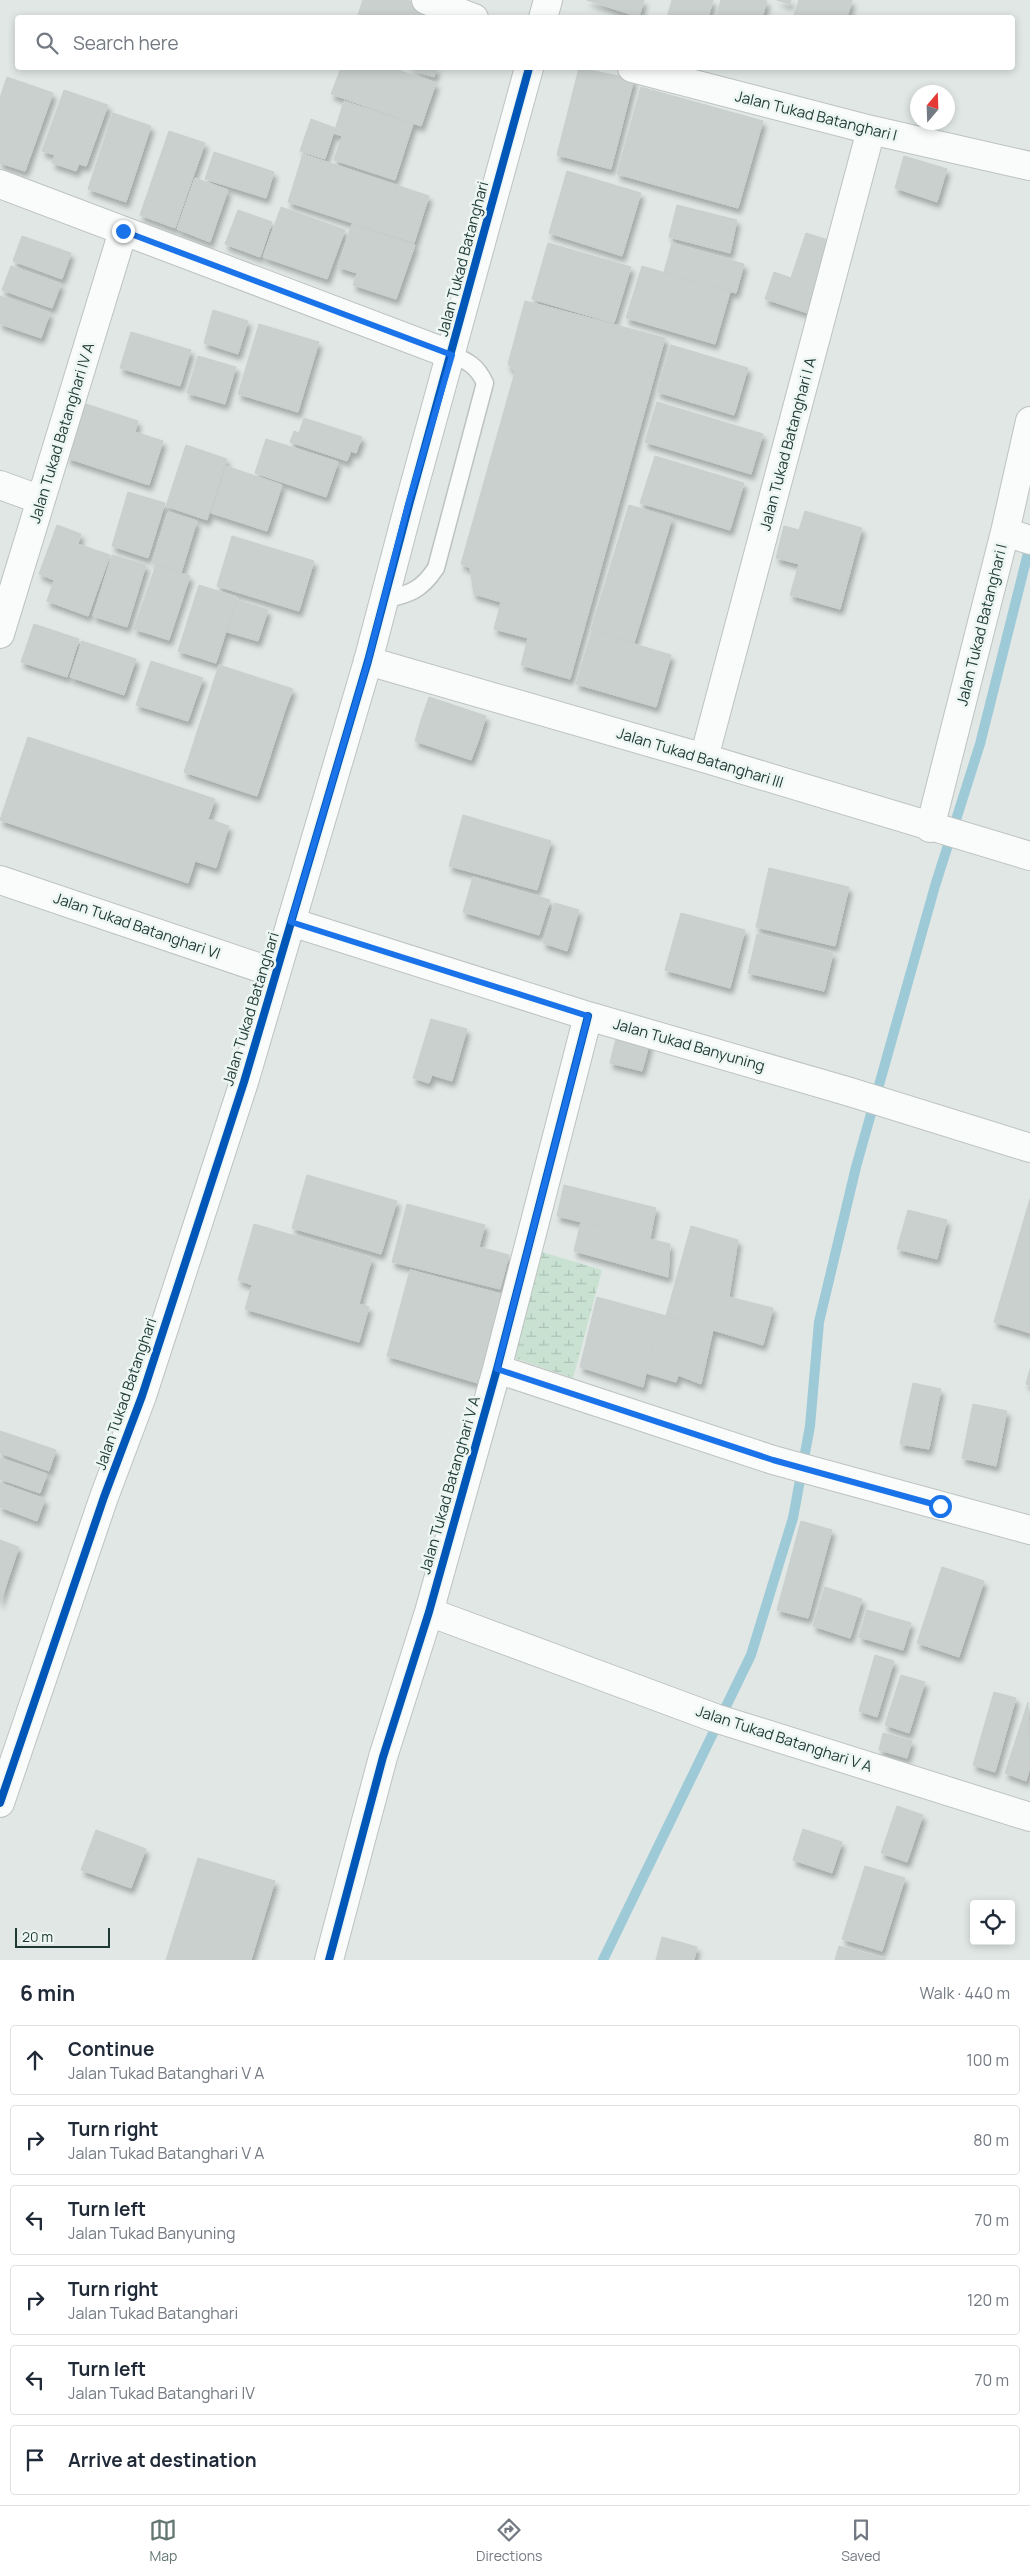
<!DOCTYPE html>
<html lang="en">
<head>
<meta charset="utf-8">
<style>
  body { margin:0; font-family:Manrope,sans-serif; background:#f6f6f7; color:#1f2937 }
  .controls { position:absolute; right:15px; bottom:15px; display:grid; overflow:hidden; border-radius:5px; box-shadow:0 2px 8px #0003 }
  .controls button { width:45px; height:45px; display:grid; place-items:center; padding:0; border:0; border-bottom:1px solid #e0e1e3; background:#fff; color:#1f2937; font:25px sans-serif }
  .compass { position:absolute; left:910px; top:85px; width:45px; height:45px; border-radius:50%; background:#fff; box-shadow:0 2px 8px #0003; rotate:19deg }
  .scale { position:absolute; left:15px; bottom:12px; width:95px; box-sizing:border-box; padding-left:5px; border:2px solid #1e3934; border-top:0; font-size:14px; line-height:18px; white-space:nowrap; color:#1e3934; -webkit-text-stroke:4px #edf6f2; paint-order:stroke }
  .stop { position:absolute; width:15px; height:15px; margin:-11px; border:4px solid #1a73e8; border-radius:50%; background:#fff }
  .stop.end { background:#1a73e8; border-color:#fff; box-shadow:0 1px 5px #0008 }
  .list { margin:0; padding:0; list-style:none }
  h2 { display:flex; justify-content:space-between; align-items:center; height:65px; margin:0; padding:0 20px; font-size:21px }
  h2 small { font-size:16px; font-weight:400; color:#747a83 }
  .list li { display:grid; grid-template-columns:32px 1fr auto; gap:15px; align-items:center; box-sizing:border-box; height:70px; margin:0 10px 10px; padding:0 10px; border:1px solid #e0e1e3; border-radius:5px }
  .list b { display:block; font-size:19px; white-space:nowrap }
  .list p { margin:0; font-size:16px; white-space:nowrap; color:#747a83 }
  .list em { font-size:16px; font-style:normal; color:#747a83 }
  .icon { flex:none; width:28px; height:28px; fill:none; stroke:currentColor; stroke-width:2; stroke-linecap:round; stroke-linejoin:round }
  .map { position:relative; flex:none; width:1030px; height:1960px; overflow:hidden }
  .search { position:absolute; background:#fff; box-shadow:0 2px 8px #0003; left:15px; right:15px; top:15px; height:55px; display:flex; align-items:center; gap:12px; box-sizing:border-box; padding:0 18px; border-radius:5px; color:#747a83; font-size:19px }
  .sheet { height:545px; background:#fff }
  nav { display:flex; justify-content:space-around; align-items:center; box-sizing:border-box; height:70px; border-top:1px solid #e0e1e3; background:#fff; font-size:14px; color:#747a83 }
  nav a { display:grid; justify-items:center; gap:2px }
  nav .on { color:#627672 }
  .map>svg:first-child { display:block }
</style>
</head>
<body>
<div class="map">
<svg width="1030" height="1960" viewBox="0 0 1030 1960">
  <defs>
    <pattern id="wetland-marsh" width="20" height="14" patternUnits="userSpaceOnUse" patternTransform="scale(1.25)"><rect width="20" height="14" fill="#c8e1d1"/><path d="M1 5h8M5 5V1M11 12h8M15 12V8" fill="none" stroke="#abc2b4"/></pattern>
    <filter id="shadow"><feDropShadow dx="3" dy="5.5" stdDeviation="2.5" flood-color="#0004"/></filter>
  </defs>
  <rect width="100%" height="100%" fill="#e0e7e4"/>
  <path fill="url(#wetland-marsh)" d="M 535,1250 L 602,1270 L 573,1378 L 506,1355 Z"/>
  <g fill="none" stroke-linecap="round" stroke-linejoin="round">
    <path stroke="#9ecad7" stroke-width="10" d="M 603,1960 L 751,1655 L 793,1518 L 810,1426 L 819,1322 L 856,1167 L 935,886 L 980,744 L 1030,545"/>
  </g>
  <path fill="#cad0ce" stroke="#c9cfcd" filter="url(#shadow)" d="M 363,0 L 407,0 L 455,17 L 357,18 Z
    M 587,0 L 644,0 L 639,17 Z
    M 672,0 L 713,0 L 708,18 L 667,18 Z
    M 721,0 L 762,0 L 767,1 L 762,18 L 716,18 Z
    M 777,0 L 791,0 L 790,4 Z
    M 799,0 L 852,0 L 847,18 L 793,18 Z
    M 341,68 L 392,68 L 436,83 L 421,126 L 331,94 Z
    M 407,68 L 437,68 L 434,77 Z
    M 579,68 L 634,79 L 611,169 L 557,155 Z
    M 7,77 L 53,93 L 25,171 L 0,163 L 0,98 Z
    M 641,87 L 763,121 L 738,208 L 617,174 Z
    M 64,90 L 108,105 L 86,166 L 79,164 L 76,171 L 52,163 L 55,155 L 42,151 Z
    M 344,101 L 413,124 L 395,180 L 334,160 L 342,136 L 334,133 Z
    M 113,113 L 151,126 L 126,202 L 88,189 Z
    M 311,119 L 335,128 L 325,159 L 300,151 Z
    M 169,131 L 205,143 L 175,228 L 140,215 Z
    M 214,152 L 274,172 L 266,198 L 205,179 Z
    M 303,154 L 429,196 L 414,243 L 288,202 Z
    M 904,156 L 947,169 L 937,202 L 895,188 Z
    M 567,171 L 641,193 L 622,256 L 549,233 Z
    M 195,178 L 228,190 L 210,242 L 177,229 Z
    M 677,205 L 737,220 L 730,253 L 669,237 Z
    M 281,207 L 345,230 L 327,279 L 263,257 Z
    M 238,210 L 272,222 L 260,257 L 225,244 Z
    M 352,224 L 415,245 L 396,299 L 353,285 L 357,273 L 338,267 Z
    M 806,233 L 834,242 L 811,314 L 765,299 L 774,272 L 791,278 Z
    M 22,236 L 71,253 L 62,279 L 13,261 Z
    M 548,243 L 631,267 L 614,323 L 532,299 Z
    M 672,243 L 744,264 L 736,293 L 664,272 Z
    M 11,266 L 61,284 L 52,308 L 2,290 Z
    M 642,266 L 730,292 L 715,344 L 626,318 Z
    M 0,296 L 50,313 L 41,338 L 0,324 Z
    M 525,301 L 665,338 L 570,679 L 521,665 L 528,638 L 494,629 L 501,602 L 474,594 L 470,568 L 461,564 L 515,372 L 508,364 Z
    M 213,310 L 248,321 L 238,354 L 204,343 Z
    M 259,324 L 319,342 L 298,412 L 238,394 Z
    M 131,332 L 191,350 L 180,386 L 120,368 Z
    M 671,345 L 748,368 L 734,415 L 657,392 Z
    M 198,356 L 236,367 L 225,404 L 187,393 Z
    M 657,402 L 763,434 L 751,474 L 645,442 Z
    M 86,404 L 138,421 L 135,432 L 163,441 L 149,485 L 67,458 Z
    M 304,418 L 362,437 L 356,453 L 351,451 L 347,461 L 290,442 L 294,431 L 299,433 Z
    M 266,439 L 338,462 L 326,497 L 255,473 Z
    M 186,445 L 227,459 L 207,520 L 166,506 Z
    M 655,456 L 744,483 L 730,530 L 640,503 Z
    M 226,466 L 282,485 L 267,531 L 211,513 Z
    M 128,492 L 165,503 L 148,558 L 112,546 Z
    M 629,505 L 672,518 L 634,643 L 591,630 Z
    M 805,511 L 862,528 L 840,609 L 790,595 L 799,564 L 776,558 L 784,526 L 799,530 Z
    M 168,512 L 197,521 L 181,573 L 152,563 Z
    M 57,525 L 81,534 L 78,544 L 110,555 L 88,616 L 47,601 L 54,580 L 39,574 Z
    M 232,536 L 314,561 L 299,611 L 217,586 Z
    M 112,555 L 146,565 L 127,627 L 93,616 Z
    M 156,565 L 190,576 L 169,640 L 134,629 Z
    M 199,585 L 237,597 L 216,663 L 178,651 Z
    M 237,600 L 268,610 L 258,641 L 227,632 Z
    M 34,624 L 79,639 L 67,677 L 21,662 Z
    M 592,631 L 671,655 L 656,707 L 576,684 Z
    M 82,641 L 136,659 L 124,695 L 70,677 Z
    M 151,661 L 203,678 L 188,721 L 136,705 Z
    M 219,665 L 293,689 L 285,710 L 212,686 Z
    M 212,686 L 285,710 L 278,732 L 205,708 Z
    M 429,697 L 486,716 L 479,739 L 421,720 Z
    M 205,708 L 278,732 L 271,753 L 198,729 Z
    M 421,720 L 479,739 L 471,760 L 415,741 Z
    M 198,729 L 271,753 L 264,775 L 191,751 Z
    M 28,737 L 215,799 L 208,819 L 229,826 L 216,868 L 195,861 L 188,883 L 0,820 Z
    M 191,751 L 264,775 L 257,796 L 184,772 Z
    M 463,815 L 551,841 L 537,890 L 449,866 Z
    M 769,868 L 849,887 L 835,946 L 756,927 Z
    M 473,877 L 550,900 L 539,935 L 463,912 Z
    M 555,903 L 579,910 L 567,951 L 543,943 Z
    M 681,913 L 745,930 L 730,988 L 665,970 Z
    M 757,934 L 833,953 L 824,991 L 748,973 Z
    M 431,1019 L 467,1029 L 452,1081 L 432,1075 L 429,1083 L 413,1078 Z
    M 617,1034 L 650,1041 L 642,1071 L 610,1063 Z
    M 307,1175 L 397,1201 L 381,1254 L 292,1228 Z
    M 564,1185 L 656,1208 L 650,1239 L 557,1216 Z
    M 1030,1199 L 1030,1333 L 994,1322 Z
    M 407,1204 L 485,1225 L 479,1247 L 509,1255 L 500,1289 L 392,1262 Z
    M 908,1210 L 947,1220 L 937,1259 L 897,1249 Z
    M 581,1222 L 670,1244 L 668,1277 L 574,1251 Z
    M 254,1224 L 372,1258 L 359,1304 L 369,1307 L 359,1342 L 245,1309 L 252,1285 L 238,1280 Z
    M 691,1226 L 738,1240 L 729,1297 L 773,1308 L 763,1345 L 666,1316 Z
    M 410,1270 L 505,1295 L 481,1384 L 387,1356 Z
    M 597,1297 L 659,1314 L 643,1387 L 580,1367 Z
    M 659,1314 L 713,1330 L 701,1384 L 678,1375 L 676,1382 L 646,1373 Z
    M 1030,1369 L 1030,1385 L 1026,1384 Z
    M 913,1383 L 941,1389 L 929,1449 L 900,1444 Z
    M 973,1404 L 1007,1411 L 996,1466 L 962,1458 Z
    M 0,1431 L 56,1450 L 49,1471 L 0,1453 Z
    M 0,1458 L 47,1474 L 40,1493 L 0,1479 Z
    M 0,1483 L 45,1499 L 37,1521 L 0,1507 Z
    M 801,1521 L 832,1530 L 808,1618 L 777,1610 Z
    M 0,1540 L 19,1547 L 0,1603 Z
    M 942,1567 L 984,1581 L 959,1657 L 917,1643 Z
    M 825,1587 L 862,1599 L 850,1638 L 813,1626 Z
    M 867,1610 L 911,1623 L 903,1650 L 859,1637 Z
    M 875,1655 L 894,1661 L 877,1717 L 859,1711 Z
    M 901,1675 L 925,1682 L 909,1733 L 885,1725 Z
    M 994,1692 L 1016,1698 L 995,1772 L 973,1765 Z
    M 1028,1702 L 1030,1767 L 1026,1781 L 1005,1773 Z
    M 883,1733 L 912,1741 L 907,1758 L 879,1750 Z
    M 897,1806 L 923,1815 L 907,1862 L 881,1853 Z
    M 803,1829 L 842,1842 L 832,1873 L 793,1860 Z
    M 96,1830 L 146,1849 L 131,1888 L 81,1870 Z
    M 198,1858 L 275,1881 L 251,1960 L 166,1960 Z
    M 865,1866 L 905,1878 L 882,1951 L 842,1939 Z
    M 662,1937 L 697,1947 L 694,1960 L 656,1960 Z
    M 839,1946 L 885,1958 L 885,1960 L 835,1960 Z"/>
  <g fill="none" stroke-linecap="round" stroke-linejoin="round">
    <defs>
      <path id="service" d="M 384,600 C 409,594 421,591 436,568 L 485,383 C 477,366 468,361 452,355"/>
      <path id="minor" d="M 426,0 L 474,18
        M 632,68 L 871,130 L 1030,166
        M 0,184 L 452,355
        M 0,485 L 41,500
        M 1005,532 L 1030,540
        M 0,634 L 123,231
        M 368,661 L 704,758 L 1030,856
        M 704,758 L 871,130
        M 930,828 L 1005,532 L 1030,421
        M 0,880 L 275,973
        M 291,922 L 588,1016 L 850,1092 L 1030,1148
        M 497,1369 L 773,1460 L 1030,1530
        M 429,1612 L 715,1718 L 1030,1817
        M 329,1960 L 383,1757 L 429,1612 L 497,1369 L 588,1016"/>
      <path id="tertiary" d="M 543,18 L 548,0
        M 0,1803 L 104,1497 L 142,1396 L 244,1082 L 368,661 L 409,505 L 529,68"/>
    </defs>
    <use href="#service" stroke="#bdc3c1" stroke-width="19"/>
    <use href="#minor" stroke="#bdc3c1" stroke-width="30"/>
    <use href="#tertiary" stroke="#bdc3c1" stroke-width="30"/>
    <use href="#service" stroke="#fafbfb" stroke-width="16"/>
    <use href="#minor" stroke="#fafbfb" stroke-width="28"/>
    <use href="#tertiary" stroke="#fafbfb" stroke-width="28"/>
    <defs>
      <path id="cycleway" d="M 0,1803 L 104,1497 L 142,1396 L 244,1082 L 368,661 L 409,505 L 529,68
        M 329,1960 L 383,1757 L 429,1612 L 497,1369 L 588,1016"/>
    </defs>
    <use href="#cycleway" stroke="#edf6f2" stroke-width="11"/>
    <use href="#cycleway" stroke="#0057b8" stroke-width="8"/>
  </g>
  <g fill="none" stroke-linecap="round" stroke-linejoin="round">
    <path stroke="#1a73e8" stroke-width="6" d="M 123,231 L 452,355 L 408,505 L 368,661 L 291,922 L 588,1016 L 497,1369 L 773,1460 L 940,1506"/>
  </g>
  <g text-anchor="middle" stroke-width="5" stroke-linejoin="round" paint-order="stroke">
    <g font-size="15" fill="#1e3934" stroke="#edf6f2">
      <text transform="translate(816 116) rotate(14)" y="5">Jalan Tukad Batanghari I</text>
      <text transform="translate(463 259) rotate(-75)" y="5">Jalan Tukad Batanghari</text>
      <text transform="translate(62 433) rotate(-73)" y="5">Jalan Tukad Batanghari IV A</text>
      <text transform="translate(788 444) rotate(-75)" y="5">Jalan Tukad Batanghari I A</text>
      <text transform="translate(982 625) rotate(-76)" y="5">Jalan Tukad Batanghari I</text>
      <text transform="translate(700 758) rotate(17)" y="5">Jalan Tukad Batanghari III</text>
      <text transform="translate(137 926) rotate(19)" y="5">Jalan Tukad Batanghari VI</text>
      <text transform="translate(251 1009) rotate(-73)" y="5">Jalan Tukad Batanghari</text>
      <text transform="translate(689 1045) rotate(16)" y="5">Jalan Tukad Banyuning</text>
      <text transform="translate(126 1394) rotate(-71)" y="5">Jalan Tukad Batanghari</text>
      <text transform="translate(450 1485) rotate(-74)" y="5">Jalan Tukad Batanghari V A</text>
      <text transform="translate(784 1739) rotate(18)" y="5">Jalan Tukad Batanghari V A</text>
    </g>
  </g>
</svg>
<div class="controls">
<button><svg class="icon" aria-label="locate" viewBox="0 0 24 24"><circle cx="12" cy="12" r="6"/><path d="M12 2v4M12 18v4M2 12h4M18 12h4"/></svg></button>
</div>
<svg class="compass" viewBox="-18 -18 36 36"><path d="M0-13l5 13h-10z" fill="#e53935"/><path d="M0 13l5-13h-10z" fill="#747a83"/></svg>
<div class="scale">20 m</div>
<div class="stop" style="left:940px;top:1506px"></div>
<div class="stop end" style="left:123px;top:231px"></div>
<div class="search"><svg class="icon" aria-label="search" viewBox="0 0 24 24"><circle cx="10" cy="10" r="6"/><path d="M15 15l6 6"/></svg>Search here</div>
</div>
<section class="sheet">
<h2>6 min<small>Walk · 440 m</small></h2>
<ul class="list">
<li><svg class="icon" aria-label="ahead" viewBox="0 0 24 24"><path d="M12 20V5M6 11l6-6 6 6"/></svg><div><b>Continue</b><p>Jalan Tukad Batanghari V A</p></div><em>100 m</em></li>
<li><svg class="icon" aria-label="right" viewBox="0 0 24 24"><path d="M7 20v-9h11M14 6l5 5-5 5"/></svg><div><b>Turn right</b><p>Jalan Tukad Batanghari V A</p></div><em>80 m</em></li>
<li><svg class="icon" aria-label="left" viewBox="0 0 24 24"><path d="M17 20v-9H6M10 6l-5 5 5 5"/></svg><div><b>Turn left</b><p>Jalan Tukad Banyuning</p></div><em>70 m</em></li>
<li><svg class="icon" aria-label="right" viewBox="0 0 24 24"><path d="M7 20v-9h11M14 6l5 5-5 5"/></svg><div><b>Turn right</b><p>Jalan Tukad Batanghari</p></div><em>120 m</em></li>
<li><svg class="icon" aria-label="left" viewBox="0 0 24 24"><path d="M17 20v-9H6M10 6l-5 5 5 5"/></svg><div><b>Turn left</b><p>Jalan Tukad Batanghari IV</p></div><em>70 m</em></li>
<li><svg class="icon" aria-label="arrive" viewBox="0 0 24 24"><path d="M6 21V4h12l-3 4 3 4H6"/></svg><div><b>Arrive at destination</b></div></li>
</ul>
</section>
<nav>
<a class="on"><svg class="icon" aria-label="map" viewBox="0 0 24 24"><path d="M3 6l6-2 6 2 6-2v14l-6 2-6-2-6 2zM9 4v14M15 6v14"/></svg>Map</a>
<a><svg class="icon" aria-label="directions" viewBox="0 0 24 24"><path d="M12 3l9 9-9 9-9-9zM9 14v-3h6M13 9l2 2-2 2"/></svg>Directions</a>
<a><svg class="icon" aria-label="saved" viewBox="0 0 24 24"><path d="M7 4h10v16l-5-4-5 4z"/></svg>Saved</a>
</nav>
</body>
</html>
